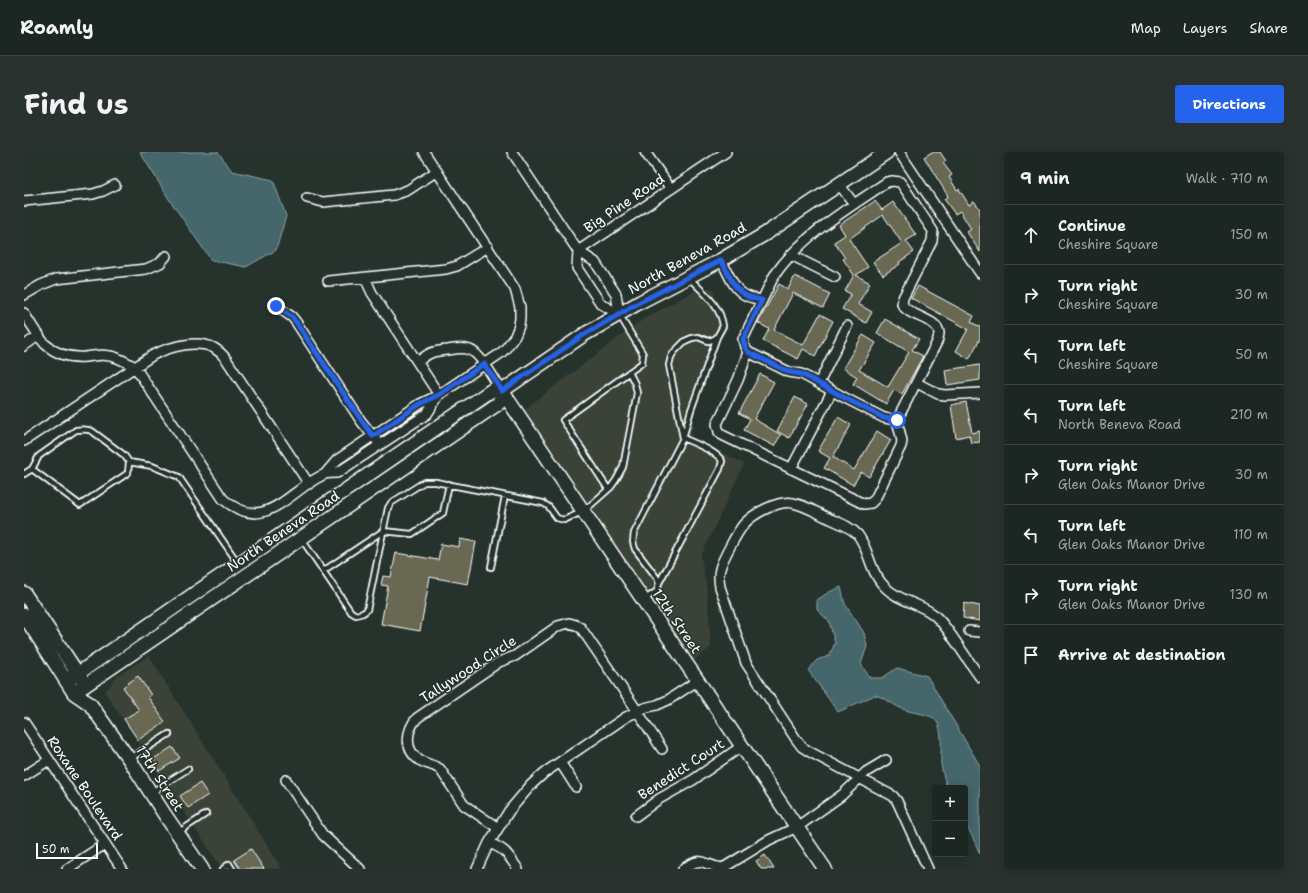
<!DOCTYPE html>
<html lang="en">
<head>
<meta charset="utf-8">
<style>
  body { margin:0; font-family:"Shantell Sans",sans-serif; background:#29322f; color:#f1f3f6 }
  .controls { position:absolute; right:12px; bottom:12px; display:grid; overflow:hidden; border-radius:4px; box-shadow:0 2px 10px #0003 }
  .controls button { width:36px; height:36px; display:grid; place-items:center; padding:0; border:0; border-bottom:1px solid #3a4340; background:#1c2622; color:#f1f3f6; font:20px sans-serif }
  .scale { position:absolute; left:12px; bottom:10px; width:62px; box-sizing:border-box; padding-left:4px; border:2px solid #fff; border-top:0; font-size:11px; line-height:14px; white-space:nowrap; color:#fff; -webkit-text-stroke:3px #26332d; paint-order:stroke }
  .stop { position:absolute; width:12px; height:12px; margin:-9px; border:3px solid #2563eb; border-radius:50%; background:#fff }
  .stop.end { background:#2563eb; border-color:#fff; box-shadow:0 1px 4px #0008 }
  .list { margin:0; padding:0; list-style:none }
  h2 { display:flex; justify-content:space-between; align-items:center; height:52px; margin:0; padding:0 16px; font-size:17px }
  h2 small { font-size:13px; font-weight:400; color:#a0a5a5 }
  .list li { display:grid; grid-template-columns:26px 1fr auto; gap:12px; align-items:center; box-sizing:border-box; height:60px; padding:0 16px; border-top:1px solid #3a4340 }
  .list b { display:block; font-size:15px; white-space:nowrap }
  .list p { margin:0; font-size:13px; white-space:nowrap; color:#a0a5a5 }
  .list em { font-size:13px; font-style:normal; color:#a0a5a5 }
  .icon { flex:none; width:22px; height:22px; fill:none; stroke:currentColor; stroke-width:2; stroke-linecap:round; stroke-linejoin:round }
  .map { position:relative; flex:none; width:956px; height:717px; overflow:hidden; border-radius:4px }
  header { display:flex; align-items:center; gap:24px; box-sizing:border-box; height:56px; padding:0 20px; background:#1c2622; border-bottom:1px solid #3a4340 }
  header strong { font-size:19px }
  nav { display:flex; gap:22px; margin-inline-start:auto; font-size:14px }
  .intro { display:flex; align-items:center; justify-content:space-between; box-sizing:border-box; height:96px; padding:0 24px }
  h1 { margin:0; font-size:28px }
  .button { padding:10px 18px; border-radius:4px; background:#2563eb; color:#fff; font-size:14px; font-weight:700 }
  main { display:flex; gap:24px; padding:0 24px }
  aside { flex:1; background:#1c2622; border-radius:4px; box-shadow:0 2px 10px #0003 }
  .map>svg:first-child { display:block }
</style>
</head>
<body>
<header>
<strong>Roamly</strong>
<nav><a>Map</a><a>Layers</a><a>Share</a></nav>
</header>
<div class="intro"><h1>Find us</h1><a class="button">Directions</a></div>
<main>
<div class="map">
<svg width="956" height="717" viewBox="0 0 956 717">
  <rect width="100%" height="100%" fill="#26332d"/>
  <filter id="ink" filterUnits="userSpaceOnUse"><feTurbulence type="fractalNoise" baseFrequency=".025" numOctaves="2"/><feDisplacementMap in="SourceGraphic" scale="8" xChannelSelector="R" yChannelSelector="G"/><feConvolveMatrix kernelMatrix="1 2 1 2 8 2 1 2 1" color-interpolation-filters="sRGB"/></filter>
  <g filter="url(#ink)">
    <path fill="#3a4338" d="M 676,136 L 687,136 L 691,139 L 689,142 L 690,144 L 701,160 L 700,168 L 668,270 L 670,272 L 666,284 L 720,312 L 677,404 L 683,440 L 687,495 L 667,511 L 498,259 L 618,168 Z
      M 125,504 L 258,717 L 198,717 L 81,540 L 93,524 Z"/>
    <path fill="#44666b" stroke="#8fa3a6" d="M 116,0 L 194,0 L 208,19 L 249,28 L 262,64 L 252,98 L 222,115 L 187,108 L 145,47 Z
      M 817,435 L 821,452 L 835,473 L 840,481 L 843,494 L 837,512 L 846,526 L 858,526 L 873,516 L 903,524 L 956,614 L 956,702 L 949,686 L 941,671 L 941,636 L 923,636 C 921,628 918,620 917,612 C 916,600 921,572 908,565 C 900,561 889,561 881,558 C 870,554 862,546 851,543 L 814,560 L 784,518 L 793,508 L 805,504 L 811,491 L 805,469 L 793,458 L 793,448 L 805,440 Z"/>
    <path fill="#686752" stroke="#fff" d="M 908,0 L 916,0 L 922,9 L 919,11 L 928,23 L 925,25 L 933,38 L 935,37 L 945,53 L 950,49 L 956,57 L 956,100 L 943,80 L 947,77 L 936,59 L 931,62 L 920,47 L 924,44 L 900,5 Z
      M 851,49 L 858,58 L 869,50 L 892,83 L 882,89 L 890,100 L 875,110 L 876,112 L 859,123 L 849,110 L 878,91 L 859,63 L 825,87 L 844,115 L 832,123 L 846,131 L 834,152 L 848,160 L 842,171 L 818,157 L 827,142 L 821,139 L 830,123 L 819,107 L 821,106 L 810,90 L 821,83 L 815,73 Z
      M 771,124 L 806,142 L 799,156 L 769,141 L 750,178 L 779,193 L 796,162 L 809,169 L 791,204 L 779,197 L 774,207 L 739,189 L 745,177 L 734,171 L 755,132 L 764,137 Z
      M 894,134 L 950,164 L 947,170 L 956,175 L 956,187 L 945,207 L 932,199 L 944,177 L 887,146 Z
      M 861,167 L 895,187 L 888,198 L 899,204 L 878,242 L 870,238 L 862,252 L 829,232 L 833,225 L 819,216 L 839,183 L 852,191 L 835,218 L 864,235 L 885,200 L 853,181 Z
      M 956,213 L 956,228 L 923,233 L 921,218 Z
      M 736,222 L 750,230 L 730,267 L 757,283 L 750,294 L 720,278 L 726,267 L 715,261 Z
      M 771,245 L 784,252 L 765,286 L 753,279 Z
      M 942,250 L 948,281 L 956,279 L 956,290 L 947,291 L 945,283 L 932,286 L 927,253 Z
      M 814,265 L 827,273 L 809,305 L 830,318 L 853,279 L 867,288 L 845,325 L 837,320 L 829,333 L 800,316 L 806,306 L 794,299 Z
      M 436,387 L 452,390 L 444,432 L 406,425 L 396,479 L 357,472 L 364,434 L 357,433 L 359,424 L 367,425 L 372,401 L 414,408 L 417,392 L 435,395 Z
      M 940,451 L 956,454 L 956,469 L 939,466 Z
      M 114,524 L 127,543 L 124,545 L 141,570 L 114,588 L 100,567 L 115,558 L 99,535 Z
      M 148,595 L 156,606 L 135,619 L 128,608 Z
      M 176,631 L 184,643 L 164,656 L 156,644 Z
      M 227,697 L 240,717 L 216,717 L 210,708 Z
      M 741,703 L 750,717 L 737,717 L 732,709 Z"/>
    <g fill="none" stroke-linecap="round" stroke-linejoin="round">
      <defs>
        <path id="lane" d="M 105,310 L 128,314 L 155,325 L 214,411
          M 0,322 L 8,317 L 15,304 L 52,278 C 58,277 63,277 68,279 L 100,303 L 105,310 L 104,321 L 56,353 L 8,317
          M 584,337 L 539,268 L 618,211 L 619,202 L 596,164
          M 277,386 L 327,460 L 332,463 L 339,461 L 343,458 L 364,356 L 367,351 L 400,330 L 412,330 L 519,351 L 525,355 L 533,366 L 540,368 L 560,359 L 587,335 L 592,328 L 599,315 L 613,241 L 611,232 L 605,220
          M 467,415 L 481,344
          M 299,419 L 359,379 L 388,382 L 419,361 L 425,332
          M 635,431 L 633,426 L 611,397 L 609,390 L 610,381 L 659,286 L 645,213 L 647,205 L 650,200 L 661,189 L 668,186 L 674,185 L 684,189 L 688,188 L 692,186
          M 621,447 L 633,439 L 635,431 L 696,317 L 698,309 C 693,299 669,291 659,286 L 667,258 L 693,185 L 699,174 C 697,154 679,140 665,126
          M 107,606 L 145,582
          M 128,640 L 164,617
          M 155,680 L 182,662
          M 199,717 L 205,712 L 208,717"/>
        <path id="street" d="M 488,0 L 554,99 L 571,110 L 592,142 L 595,162
          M 621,0 L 647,37
          M 875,0 L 956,121
          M 868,29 L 876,30 L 879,34 L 909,79 L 908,89 L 879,146 L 878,152 C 884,165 914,166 915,181 C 915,184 914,187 913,190 L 873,268 L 878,289 L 877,294 L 851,347 L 847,351 L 840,352 L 698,283 L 695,280 L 693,272 L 714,228 L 724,200 L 721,195 L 719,187 L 750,124 C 778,83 823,57 863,30 Z
          M 815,32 L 830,52
          M 283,46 L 299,50 L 370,43 L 384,38 L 413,19
          M 0,49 L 69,42 L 79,39 L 91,33
          M 554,99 L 702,0
          M 554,99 L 553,116 L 577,152 L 595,162
          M 767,103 L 811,125
          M 697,108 C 704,120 709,138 723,144 C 727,146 733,147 738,148
          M 341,126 L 348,141 L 415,243
          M 304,129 L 422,117 L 433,114 L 464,95
          M 0,143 L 17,133 L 32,127 L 122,117 L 136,111 L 142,104
          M 252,154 L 268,165 L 272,170 L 337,269 L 353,289
          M 0,161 C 6,171 13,183 21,192 C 32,202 47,206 61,205 C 70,204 77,202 86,204 C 95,205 103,211 111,215 L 199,347 C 233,376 253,354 282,333 C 288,329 294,325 301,322 C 305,321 309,321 313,321 L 403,262 L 415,243
          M 0,194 L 15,183
          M 724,200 L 765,220 L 777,222 L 785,226 L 823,247 L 860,266 L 873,268
          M 394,210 C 405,200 410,199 424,198 C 431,197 439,195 446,198 C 456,201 472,230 478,239
          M 795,231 L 823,174
          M 893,231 L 914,242 L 921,243 L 956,241
          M 0,289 L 129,203 C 145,195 173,187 190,196 C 195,199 199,203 202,207 L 285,332
          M 767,317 L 808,239
          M 301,322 L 313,308 L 396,252 L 415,243 L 477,201 L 482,196 L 491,184 L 495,174 L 496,166 L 496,155 L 491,137 L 400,0
          M 945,479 L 956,480
          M 0,570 L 98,717
          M 536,610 L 552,635
          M 0,624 L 25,608
          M 262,628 L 299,683 L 336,717
          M 612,664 L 635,647 L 669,628 L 718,594
          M 474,676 L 440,653 L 416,617 C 410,613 402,612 395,608 C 380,597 382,579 393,566 L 475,510 L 491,504 L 534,474 L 545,471 L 552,473 L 557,476 L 608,551 L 638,597
          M 465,691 C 483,698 483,702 494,717
          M 43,717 L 81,692
          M 453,717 L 465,691 L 485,659 L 507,633 L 520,621 L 602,565 L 620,556 L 633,553 L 644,548 L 673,529
          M 659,717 C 681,702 678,714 699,716 L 745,688 L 773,675 L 818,643 L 842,620 L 862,608
          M 904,717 L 873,649 L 869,644 L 786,600 L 778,595 L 772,587 L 722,511 L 696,435 C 695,429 694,423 696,417 C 698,408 714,379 720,372 C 730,361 755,348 769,351 C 780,353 792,360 802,365 C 813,370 826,374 834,383 C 846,399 845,420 862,436 C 875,449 895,451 909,462 C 919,470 925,480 932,490 C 940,502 948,514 956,525"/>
        <path id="secondary" d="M 478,239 L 801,717
          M 0,441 L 58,528
          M 0,463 L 50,541 L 66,552 L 105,607 L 141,663 L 178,717
          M 43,529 L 468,238 L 478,239 L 561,182 L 616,150 L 697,108 L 741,82 L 863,0
          M 50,541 L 475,251 L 478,239"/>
      </defs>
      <use href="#lane" stroke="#fff" stroke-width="8"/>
      <use href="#street" stroke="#fff" stroke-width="12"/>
      <use href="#secondary" stroke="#fff" stroke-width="16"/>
      <use href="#lane" stroke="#26332d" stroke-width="4.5"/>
      <use href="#street" stroke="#26332d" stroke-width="9"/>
      <use href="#secondary" stroke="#26332d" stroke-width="13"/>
    </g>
  </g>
  <g fill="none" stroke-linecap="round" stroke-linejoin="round" filter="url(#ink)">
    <path stroke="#2563eb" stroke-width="5" d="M 252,154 L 268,165 L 272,170 L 338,269 L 349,284 L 396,252 L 415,243 L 460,212 L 478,239 L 561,182 L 616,150 L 697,108 C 704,120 709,138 723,144 C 727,146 733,147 738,148 L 719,187 L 721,195 L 724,200 L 765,220 L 777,222 L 785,226 L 823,247 L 860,266 L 873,268"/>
  </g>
  <g text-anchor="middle" stroke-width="3" stroke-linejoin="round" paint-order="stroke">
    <g font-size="14" fill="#fff" stroke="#26332d">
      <text transform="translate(600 51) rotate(-34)" y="5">Big Pine Road</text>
      <text transform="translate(663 106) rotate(-29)" y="5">North Beneva Road</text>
      <text transform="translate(259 379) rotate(-34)" y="5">North Beneva Road</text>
      <text transform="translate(653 469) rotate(56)" y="5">12th Street</text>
      <text transform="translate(444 517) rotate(-33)" y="5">Tallywood Circle</text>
      <text transform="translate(657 617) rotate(-33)" y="5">Benedict Court</text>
      <text transform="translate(136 626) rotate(57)" y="5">17th Street</text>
      <text transform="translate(61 636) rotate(56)" y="5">Roxane Boulevard</text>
    </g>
  </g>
</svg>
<div class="controls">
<button>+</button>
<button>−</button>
</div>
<div class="scale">50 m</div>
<div class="stop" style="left:873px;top:268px"></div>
<div class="stop end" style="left:252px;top:154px"></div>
</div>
<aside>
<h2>9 min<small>Walk · 710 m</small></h2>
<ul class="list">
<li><svg class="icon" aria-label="ahead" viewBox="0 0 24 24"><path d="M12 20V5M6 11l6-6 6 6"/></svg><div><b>Continue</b><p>Cheshire Square</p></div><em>150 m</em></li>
<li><svg class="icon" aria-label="right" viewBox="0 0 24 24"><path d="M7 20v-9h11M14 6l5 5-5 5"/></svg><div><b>Turn right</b><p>Cheshire Square</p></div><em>30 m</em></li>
<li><svg class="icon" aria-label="left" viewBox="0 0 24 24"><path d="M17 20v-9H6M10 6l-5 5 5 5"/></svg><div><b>Turn left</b><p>Cheshire Square</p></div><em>50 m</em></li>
<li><svg class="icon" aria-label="left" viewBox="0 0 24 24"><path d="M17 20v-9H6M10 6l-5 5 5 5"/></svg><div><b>Turn left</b><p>North Beneva Road</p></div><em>210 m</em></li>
<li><svg class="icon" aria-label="right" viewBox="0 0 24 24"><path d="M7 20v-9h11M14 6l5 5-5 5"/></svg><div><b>Turn right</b><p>Glen Oaks Manor Drive</p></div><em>30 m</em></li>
<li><svg class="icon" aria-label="left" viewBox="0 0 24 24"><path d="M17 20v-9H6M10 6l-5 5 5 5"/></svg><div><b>Turn left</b><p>Glen Oaks Manor Drive</p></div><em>110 m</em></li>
<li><svg class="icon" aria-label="right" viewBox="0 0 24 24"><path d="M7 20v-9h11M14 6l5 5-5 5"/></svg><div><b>Turn right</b><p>Glen Oaks Manor Drive</p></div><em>130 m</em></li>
<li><svg class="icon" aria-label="arrive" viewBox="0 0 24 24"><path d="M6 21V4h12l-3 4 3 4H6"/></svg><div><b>Arrive at destination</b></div></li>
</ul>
</aside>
</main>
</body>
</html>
